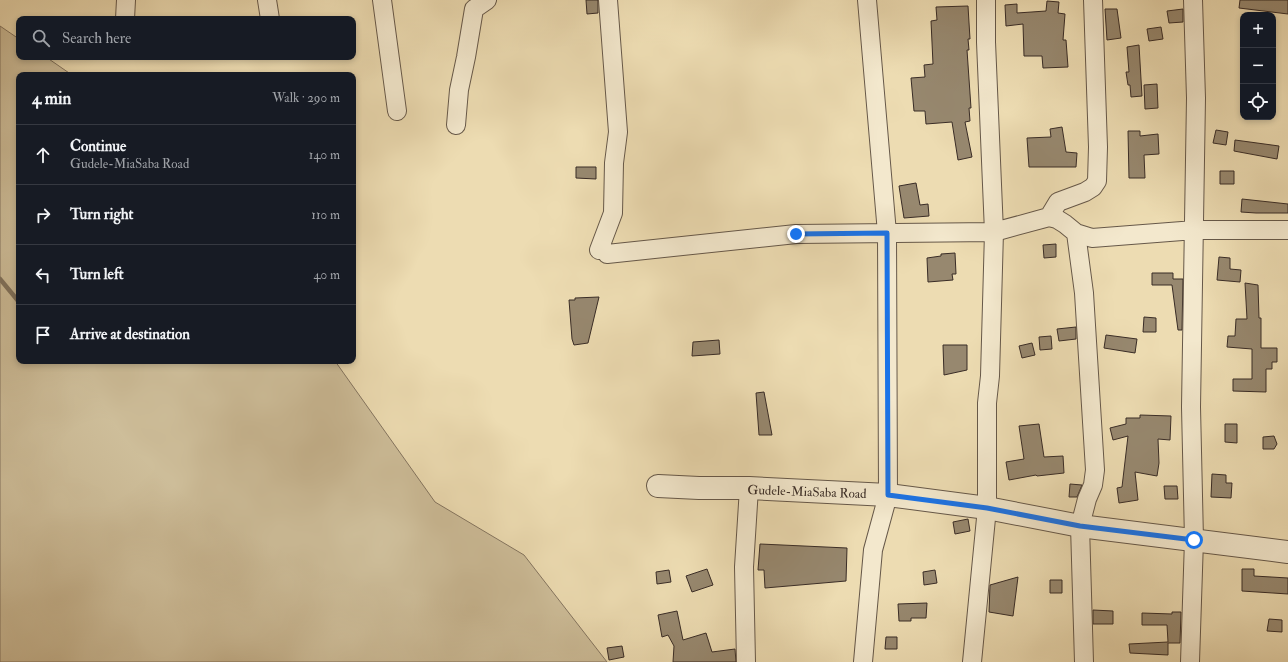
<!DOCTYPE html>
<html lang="en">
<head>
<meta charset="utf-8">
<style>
  body { margin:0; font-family:"IM FELL Double Pica",serif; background:#20242c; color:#f1f3f6 }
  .controls { position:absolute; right:12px; top:12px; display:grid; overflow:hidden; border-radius:8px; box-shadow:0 2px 6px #0003 }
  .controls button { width:36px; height:36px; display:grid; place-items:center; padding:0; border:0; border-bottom:1px solid #363941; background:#171b24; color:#f1f3f6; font:20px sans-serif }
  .stop { position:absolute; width:12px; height:12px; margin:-9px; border:3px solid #1a73e8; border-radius:50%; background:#fff }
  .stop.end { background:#1a73e8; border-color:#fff; box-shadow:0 1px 4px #0008 }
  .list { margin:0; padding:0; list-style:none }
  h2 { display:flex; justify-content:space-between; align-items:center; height:52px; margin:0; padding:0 16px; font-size:17px }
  h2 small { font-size:13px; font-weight:400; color:#9ea1a6 }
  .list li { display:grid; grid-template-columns:26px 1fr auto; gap:12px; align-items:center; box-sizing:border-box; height:60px; padding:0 16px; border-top:1px solid #363941 }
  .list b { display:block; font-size:15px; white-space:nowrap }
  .list p { margin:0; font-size:13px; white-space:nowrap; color:#9ea1a6 }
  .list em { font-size:13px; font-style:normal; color:#9ea1a6 }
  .icon { flex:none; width:22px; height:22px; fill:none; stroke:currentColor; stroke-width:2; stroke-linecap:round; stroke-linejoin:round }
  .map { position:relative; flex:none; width:1288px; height:662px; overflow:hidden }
  .search { position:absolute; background:#171b24; box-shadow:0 2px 6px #0003; left:16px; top:16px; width:340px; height:44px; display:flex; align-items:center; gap:10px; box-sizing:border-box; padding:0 14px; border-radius:8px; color:#9ea1a6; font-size:15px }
  .panel { position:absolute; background:#171b24; box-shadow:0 2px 6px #0003; left:16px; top:72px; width:340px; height:292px; border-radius:8px }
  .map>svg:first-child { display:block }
</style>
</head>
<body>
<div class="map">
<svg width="1288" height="662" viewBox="0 0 1288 662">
  <rect width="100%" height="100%" fill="#eddcb2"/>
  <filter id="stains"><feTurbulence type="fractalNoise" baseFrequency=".005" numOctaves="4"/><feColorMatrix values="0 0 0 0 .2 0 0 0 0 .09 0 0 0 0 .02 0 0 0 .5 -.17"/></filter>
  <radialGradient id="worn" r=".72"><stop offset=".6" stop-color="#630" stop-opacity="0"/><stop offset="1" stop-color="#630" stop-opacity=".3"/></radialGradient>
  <path fill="#cebe9a" stroke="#847560" d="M 0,26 L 19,39 L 19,57 L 46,57 L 72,75 L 19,75 L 19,361 L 335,361 L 435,502 L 524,555 L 607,662 L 0,662 Z"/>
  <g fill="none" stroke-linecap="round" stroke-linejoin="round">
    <path stroke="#80725d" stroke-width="4.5" d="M 0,279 L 19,302"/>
  </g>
  <path fill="#97886f" stroke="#392c26" d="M 586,0 L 598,0 L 598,13 L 587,14 Z
    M 1240,0 L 1288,0 L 1288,14 L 1239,8 Z
    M 1047,1 L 1059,2 L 1058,13 L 1065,14 L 1063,40 L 1066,40 L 1068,67 L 1043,68 L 1042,56 L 1024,56 L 1023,24 L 1006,26 L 1005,5 L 1017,4 L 1017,13 L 1046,11 Z
    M 968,6 L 970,39 L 968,39 L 969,50 L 967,50 L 971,108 L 969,108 L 970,121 L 965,122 L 972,157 L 958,160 L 952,122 L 926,124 L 925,111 L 914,111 L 911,78 L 925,77 L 924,65 L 933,64 L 931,21 L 937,20 L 936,7 Z
    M 1105,9 L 1117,9 L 1121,38 L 1107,40 Z
    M 1183,9 L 1183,22 L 1169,23 L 1167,11 Z
    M 1161,27 L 1163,39 L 1149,41 L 1147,29 Z
    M 1139,45 L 1142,96 L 1131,97 L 1130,85 L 1128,85 L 1126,72 L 1129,72 L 1127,47 Z
    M 1157,84 L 1158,108 L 1145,109 L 1144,85 Z
    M 1062,127 L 1066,152 L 1077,153 L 1076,167 L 1029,167 L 1027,138 L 1051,137 L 1050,129 Z
    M 1216,130 L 1228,132 L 1226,145 L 1213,143 Z
    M 1128,131 L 1140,131 L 1140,136 L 1158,134 L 1159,154 L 1144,155 L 1145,178 L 1129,178 Z
    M 1235,140 L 1279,146 L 1277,159 L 1234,151 Z
    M 576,167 L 596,167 L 596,179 L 576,178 Z
    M 1220,171 L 1234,171 L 1234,184 L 1220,184 Z
    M 916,183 L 920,205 L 928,204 L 929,216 L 904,218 L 899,186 Z
    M 1242,199 L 1288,204 L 1288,213 L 1256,213 L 1241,212 Z
    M 1056,244 L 1056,257 L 1044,258 L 1043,245 Z
    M 955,253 L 956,274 L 952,274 L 953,280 L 928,282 L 927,258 L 941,256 L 941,254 Z
    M 1219,257 L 1230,258 L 1230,269 L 1241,270 L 1240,282 L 1217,280 Z
    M 1152,273 L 1173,273 L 1173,279 L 1183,279 L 1182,330 L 1178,330 L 1172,285 L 1152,285 Z
    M 1245,283 L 1258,285 L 1259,318 L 1261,318 L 1261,348 L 1277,348 L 1277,362 L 1272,362 L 1272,369 L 1266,369 L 1266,392 L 1233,391 L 1233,379 L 1252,379 L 1252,349 L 1227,347 L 1228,336 L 1235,336 L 1236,319 L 1247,319 Z
    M 599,297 L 588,343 L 574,345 L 572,339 L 569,300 L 575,300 L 575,298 Z
    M 1144,317 L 1156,318 L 1156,332 L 1143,332 Z
    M 1076,327 L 1076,339 L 1059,341 L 1057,329 Z
    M 1106,335 L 1137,339 L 1135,353 L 1104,348 Z
    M 1051,336 L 1052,349 L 1040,350 L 1039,337 Z
    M 719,340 L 720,354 L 692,356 L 693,342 Z
    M 1032,343 L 1035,355 L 1022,358 L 1019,346 Z
    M 943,345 L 967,345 L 967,370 L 944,375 Z
    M 764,392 L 772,435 L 759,435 L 756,393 Z
    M 1140,415 L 1171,416 L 1170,440 L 1158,439 L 1159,463 L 1157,476 L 1135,472 L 1138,500 L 1119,503 L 1117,488 L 1122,487 L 1128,436 L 1113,440 L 1110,428 L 1126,424 L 1126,418 L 1140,418 Z
    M 1039,424 L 1044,457 L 1063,456 L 1064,473 L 1037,476 L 1036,475 L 1009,480 L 1006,462 L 1024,459 L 1019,426 Z
    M 1225,424 L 1237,424 L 1237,443 L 1225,442 Z
    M 1274,436 L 1277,444 L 1274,449 L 1263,449 L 1263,437 Z
    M 1212,474 L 1226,475 L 1226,483 L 1232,483 L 1231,498 L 1211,497 Z
    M 1070,484 L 1082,485 L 1077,497 L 1069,497 Z
    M 1164,486 L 1177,486 L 1178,499 L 1165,499 Z
    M 968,519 L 970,531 L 955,534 L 953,522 Z
    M 760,544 L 847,548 L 846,581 L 765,588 L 764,570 L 758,570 Z
    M 707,569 L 713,585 L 692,592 L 686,576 Z
    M 1242,569 L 1254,569 L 1254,576 L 1288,578 L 1288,594 L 1242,591 Z
    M 669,570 L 671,582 L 657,584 L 656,572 Z
    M 935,570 L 937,583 L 924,585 L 923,572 Z
    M 1018,577 L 1013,616 L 989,612 L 990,585 Z
    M 1050,580 L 1062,580 L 1062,593 L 1050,593 Z
    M 927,603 L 926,618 L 911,618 L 911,621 L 899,621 L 898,604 Z
    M 1093,610 L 1113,611 L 1113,624 L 1093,624 Z
    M 677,611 L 683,640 L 706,633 L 712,652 L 735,649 L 736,662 L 673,662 L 674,646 L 668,635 L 662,637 L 658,615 Z
    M 1172,612 L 1181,612 L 1180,643 L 1168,643 L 1168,655 L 1130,653 L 1129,644 L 1168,642 L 1167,625 L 1142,625 L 1142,613 L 1172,614 Z
    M 1269,619 L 1282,620 L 1282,632 L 1267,631 Z
    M 886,637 L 897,637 L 897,649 L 885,649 Z
    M 622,646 L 624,657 L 609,660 L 607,648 Z"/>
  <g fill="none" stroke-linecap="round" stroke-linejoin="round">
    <defs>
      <path id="minor" d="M 267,0 L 270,19
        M 382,0 L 397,111
        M 125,19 L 126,0
        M 456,125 L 459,90 L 466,57 L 474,9 L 487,0
        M 1049,217 L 1058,202 L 1085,192 L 1093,187 L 1097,181 L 1098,147 L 1093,0
        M 1076,233 L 1084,293 L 1095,470 L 1093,485 L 1087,499 L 1080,526 L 1084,662
        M 599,250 L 613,213 L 614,163 L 618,132 L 608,0
        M 607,254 L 796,234 L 994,232 L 1049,217 L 1057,219 L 1065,224 L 1076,233 L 1092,238 L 1195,230 L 1288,230
        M 746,662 L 744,567 L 749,488
        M 863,662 L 873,550 L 888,495 L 887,233 L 867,0
        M 972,662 L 987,508 L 987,403 L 990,376 L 994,232 L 986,42 L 986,0
        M 1190,662 L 1194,540 L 1191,407 L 1196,98 L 1193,0"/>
      <path id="tertiary" d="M 658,486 L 699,488 L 749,488 L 888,495 L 987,508 L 1080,526 L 1288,552"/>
    </defs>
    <use href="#minor" stroke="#665849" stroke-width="20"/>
    <use href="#tertiary" stroke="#665849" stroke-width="24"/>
    <use href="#minor" stroke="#f3e8cd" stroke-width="18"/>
    <use href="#tertiary" stroke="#f3e8cd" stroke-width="22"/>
  </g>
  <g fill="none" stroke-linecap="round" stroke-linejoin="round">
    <path stroke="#1a73e8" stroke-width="5" d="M 796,234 L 887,233 L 888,495 L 987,508 L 1080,526 L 1194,540"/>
  </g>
  <g text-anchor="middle" stroke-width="3" stroke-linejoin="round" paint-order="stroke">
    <g font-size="13" fill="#392c26" stroke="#f3e8cd">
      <text transform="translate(807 491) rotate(2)" y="5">Gudele-MiaSaba Road</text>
    </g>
  </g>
  <rect width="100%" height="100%" filter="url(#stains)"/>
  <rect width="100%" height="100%" fill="url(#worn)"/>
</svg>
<div class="controls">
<button>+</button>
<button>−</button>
<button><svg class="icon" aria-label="locate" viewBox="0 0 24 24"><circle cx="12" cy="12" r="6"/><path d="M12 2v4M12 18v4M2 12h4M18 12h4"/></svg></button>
</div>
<div class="stop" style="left:1194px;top:540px"></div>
<div class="stop end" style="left:796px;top:234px"></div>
<div class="search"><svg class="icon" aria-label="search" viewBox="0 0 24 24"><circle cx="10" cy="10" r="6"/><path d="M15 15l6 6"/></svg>Search here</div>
<section class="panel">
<h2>4 min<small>Walk · 290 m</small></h2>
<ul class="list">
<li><svg class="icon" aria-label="ahead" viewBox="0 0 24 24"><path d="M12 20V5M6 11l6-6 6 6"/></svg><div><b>Continue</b><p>Gudele-MiaSaba Road</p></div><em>140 m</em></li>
<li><svg class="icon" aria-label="right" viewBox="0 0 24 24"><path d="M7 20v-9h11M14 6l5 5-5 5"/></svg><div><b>Turn right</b></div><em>110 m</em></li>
<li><svg class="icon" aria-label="left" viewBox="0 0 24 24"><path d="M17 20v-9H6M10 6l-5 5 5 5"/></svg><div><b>Turn left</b></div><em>40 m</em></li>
<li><svg class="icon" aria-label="arrive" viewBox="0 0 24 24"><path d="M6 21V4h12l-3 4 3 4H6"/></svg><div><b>Arrive at destination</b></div></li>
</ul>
</section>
</div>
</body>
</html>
